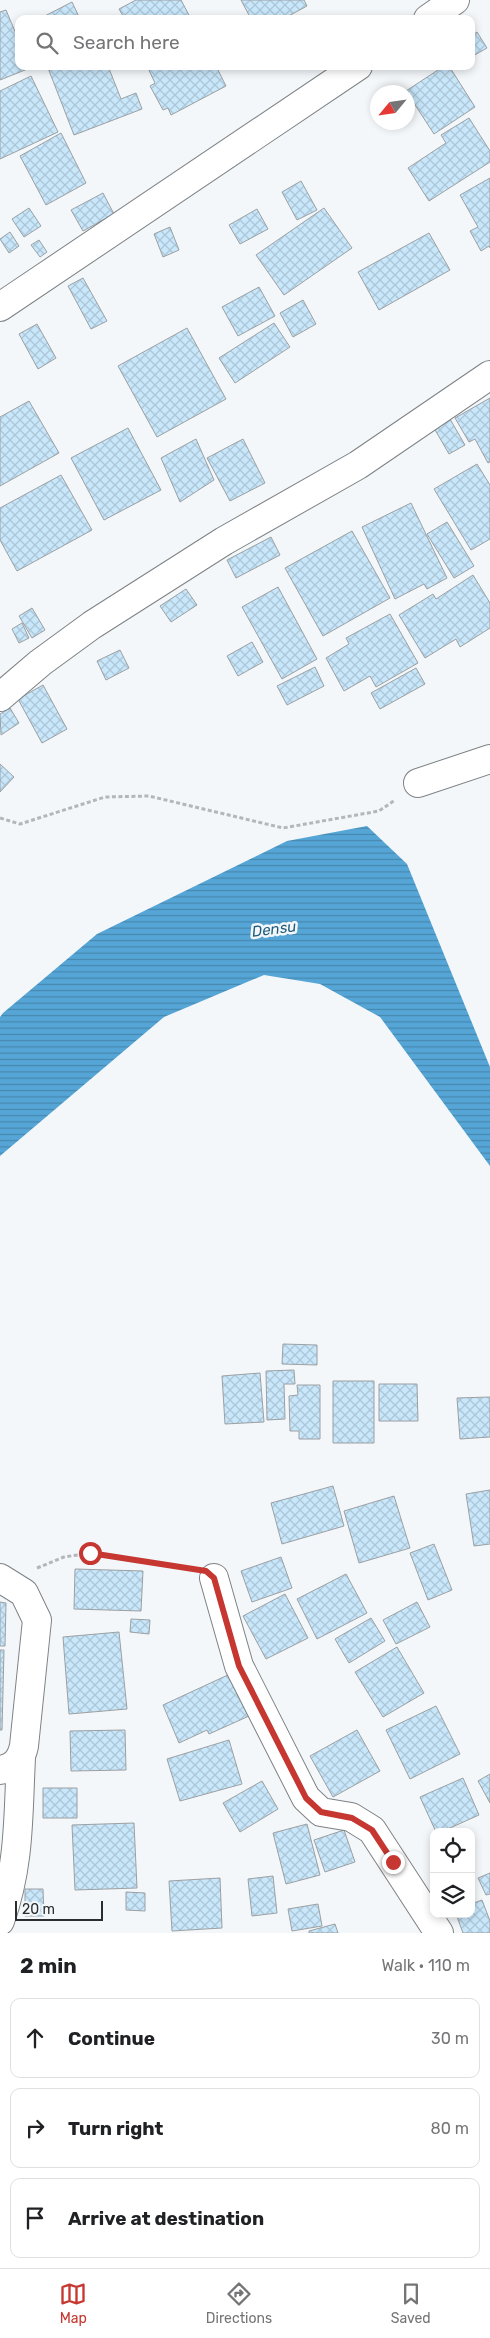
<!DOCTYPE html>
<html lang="en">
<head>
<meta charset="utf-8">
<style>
  body { margin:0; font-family:Rubik,sans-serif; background:#f2f2f2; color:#202124 }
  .controls { position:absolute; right:15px; bottom:15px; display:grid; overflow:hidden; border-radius:10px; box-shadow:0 2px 8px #0003 }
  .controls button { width:45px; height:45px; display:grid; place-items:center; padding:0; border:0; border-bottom:1px solid #e0e0e0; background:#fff; color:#202124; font:25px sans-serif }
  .compass { position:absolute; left:370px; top:85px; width:45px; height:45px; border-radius:50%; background:#fff; box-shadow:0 2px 8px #0003; rotate:241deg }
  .scale { position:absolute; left:15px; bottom:12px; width:88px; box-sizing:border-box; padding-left:5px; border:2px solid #2a2c2d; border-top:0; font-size:14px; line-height:18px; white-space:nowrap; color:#2a2c2d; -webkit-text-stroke:4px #f3f7fa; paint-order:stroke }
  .stop { position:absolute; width:15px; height:15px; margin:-11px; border:4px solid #c53730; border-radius:50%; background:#fff }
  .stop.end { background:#c53730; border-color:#fff; box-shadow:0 1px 5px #0008 }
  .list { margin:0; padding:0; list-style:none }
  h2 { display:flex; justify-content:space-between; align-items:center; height:65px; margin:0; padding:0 20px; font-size:21px }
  h2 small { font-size:16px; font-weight:400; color:#757577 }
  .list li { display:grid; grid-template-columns:32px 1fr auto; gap:15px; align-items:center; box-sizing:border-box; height:80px; margin:0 10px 10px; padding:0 10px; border:1px solid #e0e0e0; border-radius:10px }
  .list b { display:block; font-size:19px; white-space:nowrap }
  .list em { font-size:16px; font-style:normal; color:#757577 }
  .icon { flex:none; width:28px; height:28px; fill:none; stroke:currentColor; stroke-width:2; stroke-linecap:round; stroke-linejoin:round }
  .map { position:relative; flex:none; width:490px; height:1933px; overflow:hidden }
  .search { position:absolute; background:#fff; box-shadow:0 2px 8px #0003; left:15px; right:15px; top:15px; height:55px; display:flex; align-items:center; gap:12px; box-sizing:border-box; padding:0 18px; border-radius:10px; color:#757577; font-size:19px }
  .sheet { height:335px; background:#fff }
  nav { display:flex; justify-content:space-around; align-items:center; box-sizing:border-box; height:70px; border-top:1px solid #e0e0e0; background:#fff; font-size:14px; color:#757577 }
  nav a { display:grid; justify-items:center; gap:2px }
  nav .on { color:#c53730 }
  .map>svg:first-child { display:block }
</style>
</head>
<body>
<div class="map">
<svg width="490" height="1933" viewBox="0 0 490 1933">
  <defs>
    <pattern id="water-rules" width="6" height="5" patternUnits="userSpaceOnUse" patternTransform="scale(1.25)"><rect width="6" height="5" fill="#55a6d7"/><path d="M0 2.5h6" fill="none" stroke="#4787af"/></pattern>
    <pattern id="building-cross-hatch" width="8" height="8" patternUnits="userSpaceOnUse" patternTransform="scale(1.25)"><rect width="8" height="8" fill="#c8e7fb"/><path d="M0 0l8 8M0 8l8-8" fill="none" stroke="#acc6d7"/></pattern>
  </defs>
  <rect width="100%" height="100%" fill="#f3f7fa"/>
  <path fill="url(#water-rules)" d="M 367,826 L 407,864 L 490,1067 L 490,1166 L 380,1017 L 320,984 L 264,975 L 164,1017 L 0,1156 L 0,1017 L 3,1013 L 97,934 L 287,841 Z"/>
  <path fill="url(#building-cross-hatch)" stroke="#9ca0a3" d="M 136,0 L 181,0 L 191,19 L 118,19 L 123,16 L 119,9 Z
    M 241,0 L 304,0 L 307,6 L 283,19 L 251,19 Z
    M 72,2 L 80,19 L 39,19 Z
    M 6,10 L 19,41 L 19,66 L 30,68 L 0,80 L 0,12 Z
    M 477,32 L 487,48 L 471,57 L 471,36 Z
    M 53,66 L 108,66 L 121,99 L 136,93 L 142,109 L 74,135 L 48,68 Z
    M 147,66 L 216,66 L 226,86 L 171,115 L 168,108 L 163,110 L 150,86 L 155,83 Z
    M 444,66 L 449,66 L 475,107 L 434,134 L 406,91 Z
    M 31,76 L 58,132 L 0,159 L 0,91 Z
    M 469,118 L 490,151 L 490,162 L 429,201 L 408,168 L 446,143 L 441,135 Z
    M 61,133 L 86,183 L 46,205 L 20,156 Z
    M 490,178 L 490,248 L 489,246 L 481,251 L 470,231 L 478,227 L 460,195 Z
    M 301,181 L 317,210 L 297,220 L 282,192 Z
    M 103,193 L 114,214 L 83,231 L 71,210 Z
    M 29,208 L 41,226 L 24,237 L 12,219 Z
    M 324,208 L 352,248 L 284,295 L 256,255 Z
    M 257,209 L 268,229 L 240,244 L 229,225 Z
    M 170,227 L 179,250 L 163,257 L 154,234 Z
    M 10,232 L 19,246 L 9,253 L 0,239 Z
    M 429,233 L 450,270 L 379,310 L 358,272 Z
    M 39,240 L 47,252 L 40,257 L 31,245 Z
    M 83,278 L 107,321 L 91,329 L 68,286 Z
    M 259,287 L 275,316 L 238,336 L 222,307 Z
    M 303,300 L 316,324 L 293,337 L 280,313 Z
    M 274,323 L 290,347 L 235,383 L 219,358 Z
    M 37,324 L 56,358 L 38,369 L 19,334 Z
    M 187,328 L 226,399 L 157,437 L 118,366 Z
    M 490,398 L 490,462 L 488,463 L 475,439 L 469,442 L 455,418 Z
    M 29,401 L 59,453 L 0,486 L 0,417 Z
    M 450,419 L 465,445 L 449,454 L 434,428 Z
    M 128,428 L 161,490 L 104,520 L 71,458 Z
    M 196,439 L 214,480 L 180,502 L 161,458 Z
    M 243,439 L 265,483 L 230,501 L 207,458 Z
    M 477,464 L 490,485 L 490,539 L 471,550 L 434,489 Z
    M 61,475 L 92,530 L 17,571 L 0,540 L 0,508 Z
    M 411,503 L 447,578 L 427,589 L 424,584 L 395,599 L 362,527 Z
    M 447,522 L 474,566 L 454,578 L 427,534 Z
    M 352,531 L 390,598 L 323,636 L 285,568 Z
    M 271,537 L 280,555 L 236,578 L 227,560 Z
    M 473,575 L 490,603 L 490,628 L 460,647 L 456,639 L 425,658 L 399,615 L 433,594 L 436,599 Z
    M 278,587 L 317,659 L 282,679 L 242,607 Z
    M 186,589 L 197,605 L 171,622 L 160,606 Z
    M 32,608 L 45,630 L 32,638 L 19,616 Z
    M 390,614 L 418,663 L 376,687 L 370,676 L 344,691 L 326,658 L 349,644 L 346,638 Z
    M 22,623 L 29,638 L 19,643 L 12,629 Z
    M 252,642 L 263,662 L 238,676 L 227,656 Z
    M 120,650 L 129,668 L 106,680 L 97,661 Z
    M 315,667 L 324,686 L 287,705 L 277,686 Z
    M 416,668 L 425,684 L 380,709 L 371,693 Z
    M 43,685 L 67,729 L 42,743 L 18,699 Z
    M 10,708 L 19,723 L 1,735 L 0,714 Z
    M 0,764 L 14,777 L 0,792 Z
    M 283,1344 L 317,1345 L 317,1365 L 282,1364 Z
    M 294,1370 L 295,1384 L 284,1384 L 285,1419 L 267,1420 L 266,1371 Z
    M 260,1373 L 264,1422 L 225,1424 L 222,1376 Z
    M 333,1381 L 374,1381 L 374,1443 L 333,1443 Z
    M 379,1384 L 417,1384 L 418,1421 L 379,1421 Z
    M 297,1385 L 320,1385 L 320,1439 L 299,1439 L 299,1431 L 290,1431 L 289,1396 L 298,1395 Z
    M 490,1397 L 490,1437 L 460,1439 L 457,1398 Z
    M 333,1486 L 344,1526 L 282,1544 L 271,1503 Z
    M 490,1490 L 490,1544 L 474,1546 L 466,1494 Z
    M 394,1496 L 410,1548 L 359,1563 L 344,1511 Z
    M 434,1544 L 452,1590 L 428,1600 L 410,1553 Z
    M 281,1557 L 292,1588 L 252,1602 L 241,1571 Z
    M 75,1569 L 143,1571 L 141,1611 L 74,1609 Z
    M 346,1574 L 367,1613 L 317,1639 L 297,1599 Z
    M 285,1594 L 308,1638 L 266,1659 L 243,1616 Z
    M 0,1602 L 6,1603 L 5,1646 L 0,1646 Z
    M 417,1602 L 430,1627 L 396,1644 L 383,1620 Z
    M 371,1618 L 385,1641 L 349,1663 L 335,1639 Z
    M 131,1619 L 150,1620 L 149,1634 L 130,1632 Z
    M 119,1632 L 127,1709 L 69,1714 L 63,1637 Z
    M 397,1647 L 424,1693 L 383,1717 L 355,1672 Z
    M 0,1650 L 4,1650 L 2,1730 L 0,1730 Z
    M 230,1674 L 249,1716 L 209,1734 L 207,1730 L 179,1743 L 163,1705 Z
    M 436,1706 L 460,1754 L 410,1779 L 386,1730 Z
    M 125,1730 L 126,1770 L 71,1771 L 70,1731 Z
    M 357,1730 L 380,1771 L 333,1797 L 310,1756 Z
    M 229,1740 L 242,1784 L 180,1801 L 167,1759 Z
    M 490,1774 L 490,1803 L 478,1781 Z
    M 463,1778 L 479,1815 L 441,1832 L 436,1832 L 420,1797 Z
    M 262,1781 L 278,1809 L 240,1832 L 223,1803 Z
    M 43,1788 L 77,1788 L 77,1818 L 43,1818 Z
    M 134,1823 L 137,1888 L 75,1890 L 72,1825 Z
    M 307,1824 L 320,1875 L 286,1884 L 273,1833 Z
    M 344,1830 L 355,1862 L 325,1872 L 314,1840 Z
    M 490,1873 L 490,1894 L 486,1895 L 478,1878 Z
    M 273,1876 L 277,1913 L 252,1916 L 248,1879 Z
    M 220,1878 L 222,1928 L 172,1931 L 169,1881 Z
    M 25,1889 L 43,1889 L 44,1916 L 25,1916 Z
    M 126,1892 L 145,1893 L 145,1911 L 126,1910 Z
    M 482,1900 L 490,1921 L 490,1933 L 463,1933 L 456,1914 L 471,1914 L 471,1904 Z
    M 318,1904 L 322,1926 L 292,1931 L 288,1909 Z
    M 335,1924 L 338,1933 L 309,1933 L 309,1931 Z"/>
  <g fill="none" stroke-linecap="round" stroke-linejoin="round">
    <defs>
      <path id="minor" d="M 428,19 L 455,0
        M 0,307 L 358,66
        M 0,697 L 40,663 L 92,625 L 224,541 L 358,465 L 490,375
        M 418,783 L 490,759
        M 0,1578 L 24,1593 L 37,1620 L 24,1746 C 21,1760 14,1768 0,1770
        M 214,1578 L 239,1666 L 306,1798 L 321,1812 L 351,1817 L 372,1830 L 439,1933
        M 0,1921 C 20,1865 18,1816 21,1758"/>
    </defs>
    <use href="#minor" stroke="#7e8284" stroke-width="30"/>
    <path stroke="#b4b7ba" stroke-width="3" stroke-dasharray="4 2.5" stroke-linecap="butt" d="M 0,818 L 20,824 L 105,797 L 149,796 L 283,828 L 379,811 L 395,800
      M 37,1568 L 64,1557 L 90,1553 L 187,1568"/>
    <use href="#minor" stroke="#fff" stroke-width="28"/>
  </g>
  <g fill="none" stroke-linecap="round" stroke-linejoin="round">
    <path stroke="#c53730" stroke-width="6" d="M 90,1553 L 206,1571 L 214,1578 L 239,1666 L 306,1798 L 321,1812 L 352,1818 L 372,1830 L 393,1862"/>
  </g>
  <g text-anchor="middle" stroke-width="5" stroke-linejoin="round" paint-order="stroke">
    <g font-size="15" font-style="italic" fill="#205c7e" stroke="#f3f7fa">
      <text transform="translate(274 929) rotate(-7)" y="5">Densu</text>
    </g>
  </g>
</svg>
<div class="controls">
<button><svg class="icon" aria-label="locate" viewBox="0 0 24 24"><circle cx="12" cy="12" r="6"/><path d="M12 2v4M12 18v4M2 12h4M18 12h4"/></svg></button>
<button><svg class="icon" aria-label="layers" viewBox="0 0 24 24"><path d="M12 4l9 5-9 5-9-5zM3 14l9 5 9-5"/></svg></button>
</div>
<svg class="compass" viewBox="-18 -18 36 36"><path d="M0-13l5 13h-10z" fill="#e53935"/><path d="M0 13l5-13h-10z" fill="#757577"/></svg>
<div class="scale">20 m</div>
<div class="stop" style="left:90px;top:1553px"></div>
<div class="stop end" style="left:393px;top:1862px"></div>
<div class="search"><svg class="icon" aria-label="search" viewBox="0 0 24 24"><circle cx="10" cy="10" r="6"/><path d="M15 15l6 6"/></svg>Search here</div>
</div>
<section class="sheet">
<h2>2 min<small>Walk · 110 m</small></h2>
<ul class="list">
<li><svg class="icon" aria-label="ahead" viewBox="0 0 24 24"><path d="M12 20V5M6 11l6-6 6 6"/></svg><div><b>Continue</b></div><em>30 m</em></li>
<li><svg class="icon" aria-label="right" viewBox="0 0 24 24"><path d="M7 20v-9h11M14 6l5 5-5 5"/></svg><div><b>Turn right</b></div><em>80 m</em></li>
<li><svg class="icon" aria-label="arrive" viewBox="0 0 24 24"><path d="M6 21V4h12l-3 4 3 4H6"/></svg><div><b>Arrive at destination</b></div></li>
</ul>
</section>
<nav>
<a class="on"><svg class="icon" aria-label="map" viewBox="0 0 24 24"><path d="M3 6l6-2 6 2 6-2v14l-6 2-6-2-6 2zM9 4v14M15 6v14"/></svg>Map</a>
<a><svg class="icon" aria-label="directions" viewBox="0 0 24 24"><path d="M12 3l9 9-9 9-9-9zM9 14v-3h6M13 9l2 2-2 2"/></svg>Directions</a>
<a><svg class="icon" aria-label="saved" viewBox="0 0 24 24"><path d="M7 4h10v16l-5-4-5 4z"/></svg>Saved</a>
</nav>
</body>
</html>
